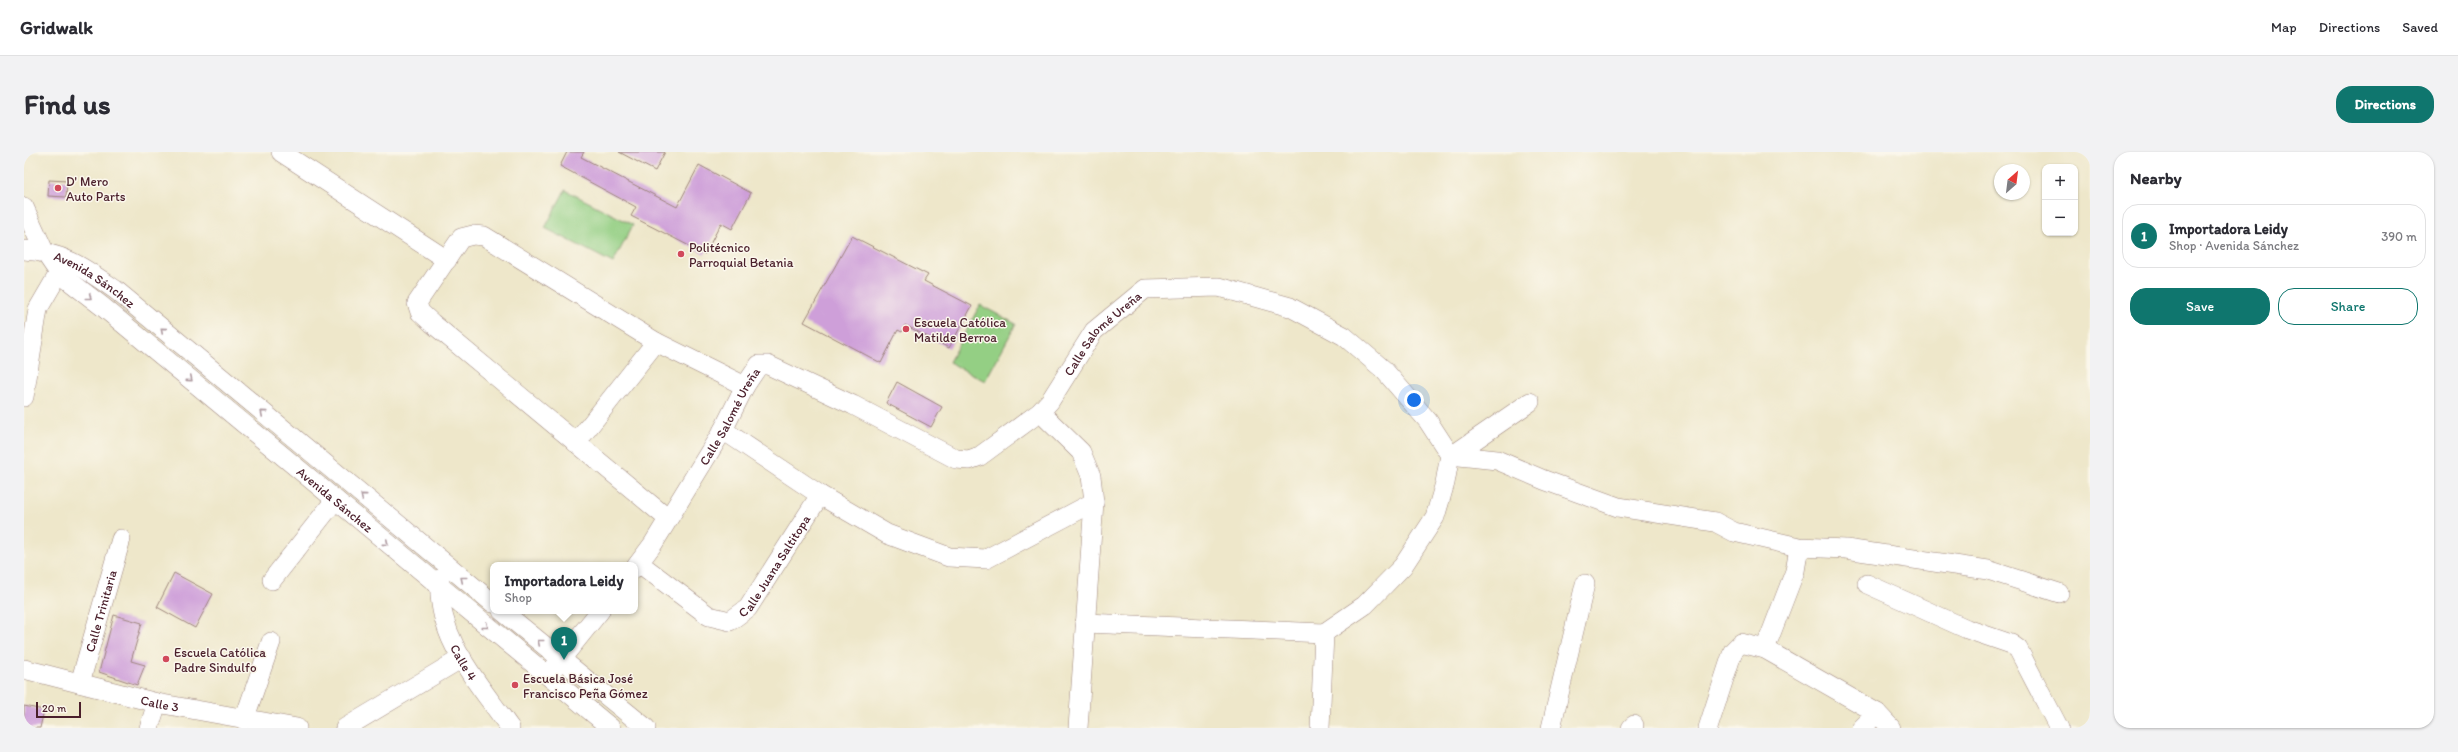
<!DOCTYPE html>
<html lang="en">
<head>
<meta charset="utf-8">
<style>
  body { margin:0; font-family:Itim,sans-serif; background:#f2f2f3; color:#2b2b33 }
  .controls { position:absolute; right:12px; top:12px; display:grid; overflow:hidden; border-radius:8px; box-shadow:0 1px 3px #0004 }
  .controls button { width:36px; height:36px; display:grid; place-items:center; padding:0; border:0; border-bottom:1px solid #e1e1e2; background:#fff; color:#2b2b33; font:20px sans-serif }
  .compass { position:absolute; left:1970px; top:12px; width:36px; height:36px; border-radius:50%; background:#fff; box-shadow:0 1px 3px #0004; rotate:28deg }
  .scale { position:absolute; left:12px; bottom:10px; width:45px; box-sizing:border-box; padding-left:4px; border:2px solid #4a1f2b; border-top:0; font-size:11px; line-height:14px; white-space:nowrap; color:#4a1f2b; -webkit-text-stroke:3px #fbf7ec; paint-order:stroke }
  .you { position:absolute; left:1390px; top:248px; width:14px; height:14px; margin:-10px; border:3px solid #fff; border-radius:50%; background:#1a73e8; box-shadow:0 0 0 6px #1a73e833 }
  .badge { display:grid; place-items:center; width:26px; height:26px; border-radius:50%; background:#0f766e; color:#fff; font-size:13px; font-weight:700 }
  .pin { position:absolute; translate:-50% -33px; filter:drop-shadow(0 1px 2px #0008) }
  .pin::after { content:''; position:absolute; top:21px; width:14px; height:12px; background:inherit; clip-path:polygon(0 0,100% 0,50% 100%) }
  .popup { position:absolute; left:466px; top:410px; width:148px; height:52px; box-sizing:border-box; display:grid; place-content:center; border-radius:8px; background:#fff; filter:drop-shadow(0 1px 3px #0005); font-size:13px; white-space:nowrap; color:#7c7c81 }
  .popup b { font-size:15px; color:#2b2b33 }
  .popup::after { content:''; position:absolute; left:50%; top:100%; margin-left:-8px; border:8px solid transparent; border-top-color:#fff }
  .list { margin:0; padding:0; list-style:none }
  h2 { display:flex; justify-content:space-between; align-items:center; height:52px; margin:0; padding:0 16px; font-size:17px }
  h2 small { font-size:13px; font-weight:400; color:#7c7c81 }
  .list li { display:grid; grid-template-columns:26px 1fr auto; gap:12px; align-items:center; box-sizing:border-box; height:64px; margin:0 8px 8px; padding:0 8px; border:1px solid #e1e1e2; border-radius:16px }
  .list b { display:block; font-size:15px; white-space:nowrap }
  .list p { margin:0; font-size:13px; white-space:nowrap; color:#7c7c81 }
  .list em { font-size:13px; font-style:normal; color:#7c7c81 }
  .actions { display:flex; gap:8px; padding:12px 16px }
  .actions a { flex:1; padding:9px 0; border:1px solid #0f766e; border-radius:16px; text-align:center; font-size:14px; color:#0f766e }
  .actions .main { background:#0f766e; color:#fff }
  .map { position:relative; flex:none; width:2066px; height:576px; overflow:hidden; border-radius:16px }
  header { display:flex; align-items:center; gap:24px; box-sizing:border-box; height:56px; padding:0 20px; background:#fff; border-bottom:1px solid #e1e1e2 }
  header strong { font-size:19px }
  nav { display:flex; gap:22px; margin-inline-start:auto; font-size:14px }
  .intro { display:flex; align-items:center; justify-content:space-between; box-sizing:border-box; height:96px; padding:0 24px }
  h1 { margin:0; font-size:28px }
  .button { padding:10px 18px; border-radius:16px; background:#0f766e; color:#fff; font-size:14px; font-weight:700 }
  main { display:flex; gap:24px; padding:0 24px }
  aside { flex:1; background:#fff; border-radius:16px; box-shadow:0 1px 3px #0004 }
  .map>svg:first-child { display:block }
</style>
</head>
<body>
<header>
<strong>Gridwalk</strong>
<nav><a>Map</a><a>Directions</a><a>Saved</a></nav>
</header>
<div class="intro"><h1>Find us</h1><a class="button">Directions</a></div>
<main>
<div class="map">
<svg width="2066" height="576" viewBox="0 0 2066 576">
  <rect width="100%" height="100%" fill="#fbf7ec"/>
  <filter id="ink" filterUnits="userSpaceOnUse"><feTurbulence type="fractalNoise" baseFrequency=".025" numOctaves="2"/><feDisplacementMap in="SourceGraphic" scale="8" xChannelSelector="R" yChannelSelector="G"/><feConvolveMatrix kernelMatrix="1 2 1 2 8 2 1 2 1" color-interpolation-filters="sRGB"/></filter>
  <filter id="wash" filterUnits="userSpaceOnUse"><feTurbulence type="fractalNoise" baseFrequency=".012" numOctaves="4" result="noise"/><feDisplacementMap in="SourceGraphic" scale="16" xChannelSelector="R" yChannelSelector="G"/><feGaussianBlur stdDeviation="0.9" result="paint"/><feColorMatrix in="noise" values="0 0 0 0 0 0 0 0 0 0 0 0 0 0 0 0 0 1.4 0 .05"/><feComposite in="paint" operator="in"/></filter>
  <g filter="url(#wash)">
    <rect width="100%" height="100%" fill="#eee7ca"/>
    <path fill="#94cf84" stroke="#6f7758" d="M 541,38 L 609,73 L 589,111 L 521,76 Z
      M 956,153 L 992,172 L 961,229 L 925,210 Z"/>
    <g id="blocks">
      <path fill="#ce9fd9" d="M 543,0 L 560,0 L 557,5 L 653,55 L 675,13 L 727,41 L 708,77 L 697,71 L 681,102 L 607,64 L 612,55 L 536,14 Z
        M 595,0 L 641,0 L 631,19 Z
        M 25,28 L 43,29 L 42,45 L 24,44 Z
        M 828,84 L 904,123 L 900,129 L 948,154 L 925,196 L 881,173 L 878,180 L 874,178 L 857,211 L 780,170 Z
        M 873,230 L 918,255 L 907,275 L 862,251 Z
        M 150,421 L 189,442 L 171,476 L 133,455 Z
        M 90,463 L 118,471 L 107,509 L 121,513 L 113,533 L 75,520 Z
        M 0,554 L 20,558 L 16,576 L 0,576 Z"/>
    </g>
  </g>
  <g filter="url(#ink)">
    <use href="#blocks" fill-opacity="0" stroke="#9c837a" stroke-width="1"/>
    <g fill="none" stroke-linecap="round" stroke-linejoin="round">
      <defs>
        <g id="minor">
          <path d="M 257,0 L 423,108"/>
          <path id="s1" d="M 0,55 L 20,99 L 35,121 L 79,155 L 587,576"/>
          <path id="s2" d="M 0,98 C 40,100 62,117 93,139 L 469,451"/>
          <path d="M 632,190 L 460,84 L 449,83 L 437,86 L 393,151 L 396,160 L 408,171 L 643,366"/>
          <path d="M 0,245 L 14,157 L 35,121"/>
          <path d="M 1016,260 L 1057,300 L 1067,324 L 1070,350 L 1054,576"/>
          <path d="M 699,278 L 796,343 L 863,382 L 925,405 L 962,407 L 1070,350"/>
          <path d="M 552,291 L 632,190 L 721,234"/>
          <path d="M 1426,303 L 1473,308 L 1520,328 L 1594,355 L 1691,370 L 1710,380 L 1775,395 L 1822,397 L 1964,418 L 2035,441"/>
          <path d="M 1429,303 L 1506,250"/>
          <path id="s3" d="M 615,411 L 685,464 L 706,469 L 724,456 L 796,343"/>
          <path id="s4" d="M 611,416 L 629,392 L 699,278 L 721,234 L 735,213 L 744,213 L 829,253 L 932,307 L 945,308 L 956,304 L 1016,260 L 1026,249 L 1070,179 L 1121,137 L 1195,135 L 1266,155 L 1320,184 L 1360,218 L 1404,269 L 1426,303 L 1421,331 L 1411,365 L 1379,414 L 1341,453 L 1300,481"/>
          <path id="s5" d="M 416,427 C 412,487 454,530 486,576"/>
          <path d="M 248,428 L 311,348"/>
          <path d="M 1843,432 L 1943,477 L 1987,492 L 1994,497 L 2035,576"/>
          <path d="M 478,459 L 622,576"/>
          <path d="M 1061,471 L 1300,481"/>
          <path d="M 1741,497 L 1771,419 L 1775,395"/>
          <path id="s6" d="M 0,517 L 133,551 L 273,576"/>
          <path d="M 529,517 L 576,459"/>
          <path id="s7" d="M 56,531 L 97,387"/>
          <path d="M 220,568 L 247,490"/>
          <path d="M 125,576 L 133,551"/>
          <path d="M 321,576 L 438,506"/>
          <path d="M 1296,576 L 1300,481"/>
          <path d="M 1527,576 L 1561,432"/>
          <path d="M 1607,576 L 1610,573"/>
          <path d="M 1684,576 L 1709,499 L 1717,491 L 1741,497 L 1853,561 L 1867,576"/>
          <path d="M 1838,576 L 1853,561"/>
        </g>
      </defs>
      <use href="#minor" stroke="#9c837a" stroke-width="20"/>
      <use href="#minor" stroke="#fff" stroke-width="19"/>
    </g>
    <defs><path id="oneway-chevron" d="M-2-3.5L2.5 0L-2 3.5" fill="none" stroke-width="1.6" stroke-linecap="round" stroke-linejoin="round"/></defs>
    <g stroke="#ae9aa0">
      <use href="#oneway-chevron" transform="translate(65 145) rotate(38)"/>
      <use href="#oneway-chevron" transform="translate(139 178) rotate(-140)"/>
      <use href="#oneway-chevron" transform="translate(166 227) rotate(40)"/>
      <use href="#oneway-chevron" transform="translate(239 261) rotate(-140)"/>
      <use href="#oneway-chevron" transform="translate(339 344) rotate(-140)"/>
      <use href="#oneway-chevron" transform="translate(362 391) rotate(40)"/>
      <use href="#oneway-chevron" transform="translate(439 427) rotate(-141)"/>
      <use href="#oneway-chevron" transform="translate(462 474) rotate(39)"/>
      <use href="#oneway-chevron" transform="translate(516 490) rotate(-141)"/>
    </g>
  </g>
  <g fill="#d1495b" stroke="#fbf7ec" stroke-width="1.5">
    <circle cx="34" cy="36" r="4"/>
    <circle cx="657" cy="102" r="4"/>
    <circle cx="882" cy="177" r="4"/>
    <circle cx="142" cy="507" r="4"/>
    <circle cx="491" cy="533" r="4"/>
  </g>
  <g text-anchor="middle" stroke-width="3" stroke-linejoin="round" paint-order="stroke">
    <g font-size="13" fill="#4a1f2b" stroke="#fbf7ec" text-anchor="start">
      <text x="42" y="34">D' Mero<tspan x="42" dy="15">Auto Parts</tspan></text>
      <text x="665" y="100">Politécnico<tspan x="665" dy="15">Parroquial Betania</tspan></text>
      <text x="890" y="175">Escuela Católica<tspan x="890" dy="15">Matilde Berroa</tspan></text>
      <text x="150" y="505">Escuela Católica<tspan x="150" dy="15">Padre Sindulfo</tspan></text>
      <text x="499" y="531">Escuela Básica José<tspan x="499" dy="15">Francisco Peña Gómez</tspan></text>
    </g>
    <g font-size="13" fill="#4a1f2b" stroke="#fbf7ec">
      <text dy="5" stroke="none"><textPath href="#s2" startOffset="78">Avenida Sánchez</textPath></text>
      <text dy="5" stroke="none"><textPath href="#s4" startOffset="658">Calle Salomé Ureña</textPath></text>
      <text dy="5" stroke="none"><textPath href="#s4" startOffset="179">Calle Salomé Ureña</textPath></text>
      <text dy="5" stroke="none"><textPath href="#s1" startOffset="432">Avenida Sánchez</textPath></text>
      <text dy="5" stroke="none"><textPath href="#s3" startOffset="181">Calle Juana Saltitopa</textPath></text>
      <text dy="5" stroke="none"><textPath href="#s7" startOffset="75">Calle Trinitaria</textPath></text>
      <text dy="5" stroke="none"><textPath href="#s5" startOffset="88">Calle 4</textPath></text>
      <text dy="5" stroke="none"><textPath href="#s6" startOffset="140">Calle 3</textPath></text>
    </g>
  </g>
</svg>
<div class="controls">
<button>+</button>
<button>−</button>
</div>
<svg class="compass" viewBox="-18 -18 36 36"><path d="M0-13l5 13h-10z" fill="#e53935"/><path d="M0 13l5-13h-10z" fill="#7c7c81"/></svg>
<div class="scale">20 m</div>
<div class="you"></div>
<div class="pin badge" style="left:540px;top:508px">1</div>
<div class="popup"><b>Importadora Leidy</b>Shop</div>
</div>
<aside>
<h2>Nearby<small></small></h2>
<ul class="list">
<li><span class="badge">1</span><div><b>Importadora Leidy</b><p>Shop · Avenida Sánchez</p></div><em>390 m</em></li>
</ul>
<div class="actions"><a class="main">Save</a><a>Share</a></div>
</aside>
</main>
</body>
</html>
